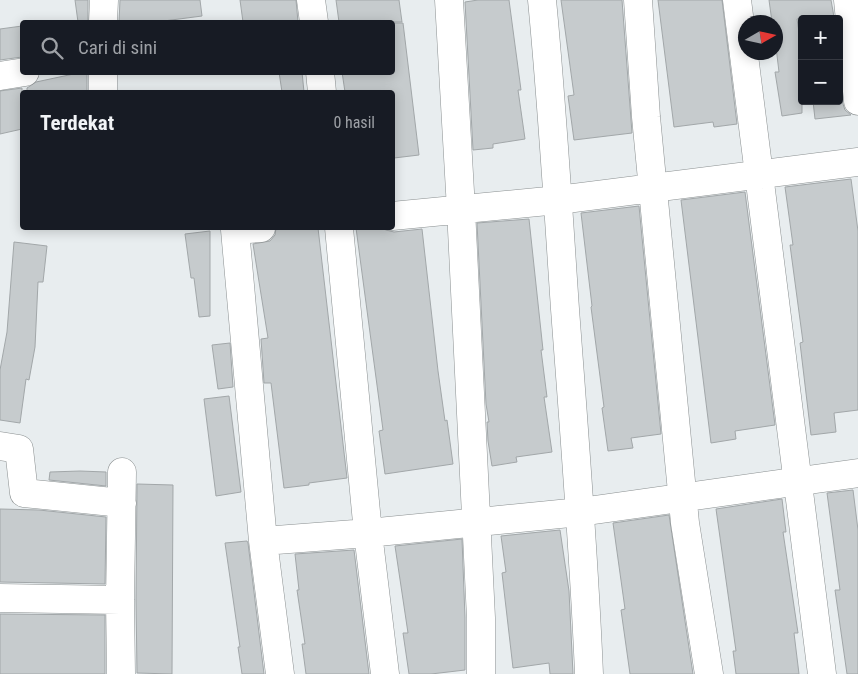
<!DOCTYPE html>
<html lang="id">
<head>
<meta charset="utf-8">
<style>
  body { margin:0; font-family:"Roboto Condensed",sans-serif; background:#20242c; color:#f1f3f6 }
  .controls { position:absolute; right:15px; top:15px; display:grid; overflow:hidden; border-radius:5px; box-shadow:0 2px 12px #0003 }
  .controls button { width:45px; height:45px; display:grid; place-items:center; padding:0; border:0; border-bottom:1px solid #363941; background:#171b24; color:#f1f3f6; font:25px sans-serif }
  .compass { position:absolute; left:738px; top:15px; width:45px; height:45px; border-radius:50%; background:#171b24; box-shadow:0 2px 12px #0003; rotate:81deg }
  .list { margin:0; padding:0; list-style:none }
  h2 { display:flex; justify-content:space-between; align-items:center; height:65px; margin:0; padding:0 20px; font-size:21px }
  h2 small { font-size:16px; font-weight:400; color:#9ea1a6 }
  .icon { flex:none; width:28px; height:28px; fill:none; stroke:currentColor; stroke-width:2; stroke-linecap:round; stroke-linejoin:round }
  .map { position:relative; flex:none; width:858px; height:674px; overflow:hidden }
  .search { position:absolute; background:#171b24; box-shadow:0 2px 12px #0003; left:20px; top:20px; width:375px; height:55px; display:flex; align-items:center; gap:12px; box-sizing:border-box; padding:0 18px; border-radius:5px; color:#9ea1a6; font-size:19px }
  .panel { position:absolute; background:#171b24; box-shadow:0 2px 12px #0003; left:20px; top:90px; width:375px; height:140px; border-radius:5px }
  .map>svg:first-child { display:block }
</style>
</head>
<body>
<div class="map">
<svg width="858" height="674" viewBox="0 0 858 674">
  <rect width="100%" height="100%" fill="#e8edef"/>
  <path fill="#c6cbcd" stroke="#a2a7a9" d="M 75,0 L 88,0 L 88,22 L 78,22 Z
    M 120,0 L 200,0 L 202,16 L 156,22 L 119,22 Z
    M 240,0 L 296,0 L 298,22 L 243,22 Z
    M 336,0 L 399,0 L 402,22 L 339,22 Z
    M 478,0 L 509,0 L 521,90 L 518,90 L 525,139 L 493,144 L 493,148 L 473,150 L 465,2 Z
    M 561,0 L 622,0 L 632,133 L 574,140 L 568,96 L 574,95 Z
    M 658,0 L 722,0 L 737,124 L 714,127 L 713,122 L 674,127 Z
    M 769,0 L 831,0 L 834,17 L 797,19 L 802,52 L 802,113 L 782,116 L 775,72 L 779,72 L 776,47 L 776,22 L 772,22 Z
    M 392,23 L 403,23 L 419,155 L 394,158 L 392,146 L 392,92 L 345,92 L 342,72 L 392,72 Z
    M 22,26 L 22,57 L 0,60 L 0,29 Z
    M 83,72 L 87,72 L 87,92 L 27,92 L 27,88 L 36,82 Z
    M 279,72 L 302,72 L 304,92 L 282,92 Z
    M 22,88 L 22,129 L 0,134 L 0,91 Z
    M 813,101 L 842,101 L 845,110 L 851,115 L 815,119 Z
    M 851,179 L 858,231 L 858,410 L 834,413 L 836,432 L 811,435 L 800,343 L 803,342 L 790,245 L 793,245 L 785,187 Z
    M 745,192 L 775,425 L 735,431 L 736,439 L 711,443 L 681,200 Z
    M 639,206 L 661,434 L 631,438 L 633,448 L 608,451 L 602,408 L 604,407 L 591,307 L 592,306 L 581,213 Z
    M 529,219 L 543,350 L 541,350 L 547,397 L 544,397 L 552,452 L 516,457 L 517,462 L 492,466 L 488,441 L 487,422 L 489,422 L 486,404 L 477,223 Z
    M 276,228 L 318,228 L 347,478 L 309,483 L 309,485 L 284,488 L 271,383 L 264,383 L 261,339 L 268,338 L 253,244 L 270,241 L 275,235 Z
    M 356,228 L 382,228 L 386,230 L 394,232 L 422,229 L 438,371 L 445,421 L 447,420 L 453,464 L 385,474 L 379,431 L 383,430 Z
    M 210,231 L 210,316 L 199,317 L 194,278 L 191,278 L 185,234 Z
    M 14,242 L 47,246 L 43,282 L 38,282 L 35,347 L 29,380 L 26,379 L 20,423 L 0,420 L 0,370 L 7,332 Z
    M 230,343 L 233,387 L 218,389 L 212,345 Z
    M 229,396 L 241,492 L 216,496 L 204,399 Z
    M 80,471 L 106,472 L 106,486 L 49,480 L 50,472 Z
    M 137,484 L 173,485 L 172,674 L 137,673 L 136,600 Z
    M 853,490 L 858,530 L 858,674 L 847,674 L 835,590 L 840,590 L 827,493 Z
    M 782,499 L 786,532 L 783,532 L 798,633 L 794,633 L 799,674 L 736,674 L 733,651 L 736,651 L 716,509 Z
    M 0,509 L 39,510 L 106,517 L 105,584 L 0,582 Z
    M 669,515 L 693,674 L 630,674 L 621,610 L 625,609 L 613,523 Z
    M 560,530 L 569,591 L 573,674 L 550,674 L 549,663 L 513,668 L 502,573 L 506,572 L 501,536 Z
    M 462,539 L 465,618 L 465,670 L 431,674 L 409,674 L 403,633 L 408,633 L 395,546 Z
    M 247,541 L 248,543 L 264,674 L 242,674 L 238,647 L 240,647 L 225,543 Z
    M 354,550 L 369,674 L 306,674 L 302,644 L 305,644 L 297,590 L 299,590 L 295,554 Z
    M 0,614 L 105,615 L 105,674 L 0,674 Z"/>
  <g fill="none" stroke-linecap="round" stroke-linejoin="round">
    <defs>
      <path id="minor" d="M 311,0 L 314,22
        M 449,0 L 461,209 L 481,618 L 481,674
        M 542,0 C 552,103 558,206 565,309 C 574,430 584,552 589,674
        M 638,0 L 646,117 L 685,523 L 709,674
        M 737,0 L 822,674
        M 848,0 L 858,101
        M 103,22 L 104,0
        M 103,72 L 103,92
        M 320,72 L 322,92
        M 0,76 L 25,72
        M 392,216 L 558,200 L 858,162
        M 261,228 L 235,230 L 263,541 L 368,533 L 580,512 L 858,473
        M 339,228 L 368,533 L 385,674
        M 0,446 L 19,449 L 24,493 L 122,503
        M 263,541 L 280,674
        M 0,598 L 120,600
        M 121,674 L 120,600 L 122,472"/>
    </defs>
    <use href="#minor" stroke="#8b9091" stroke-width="29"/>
    <use href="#minor" stroke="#fff" stroke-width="28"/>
  </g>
</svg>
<div class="controls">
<button>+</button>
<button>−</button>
</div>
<svg class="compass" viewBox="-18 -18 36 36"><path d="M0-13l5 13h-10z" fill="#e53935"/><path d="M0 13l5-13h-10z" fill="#9ea1a6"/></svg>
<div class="search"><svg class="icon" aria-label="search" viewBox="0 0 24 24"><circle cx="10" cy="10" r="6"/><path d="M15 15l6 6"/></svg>Cari di sini</div>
<section class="panel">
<h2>Terdekat<small>0 hasil</small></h2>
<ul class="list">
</ul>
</section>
</div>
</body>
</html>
